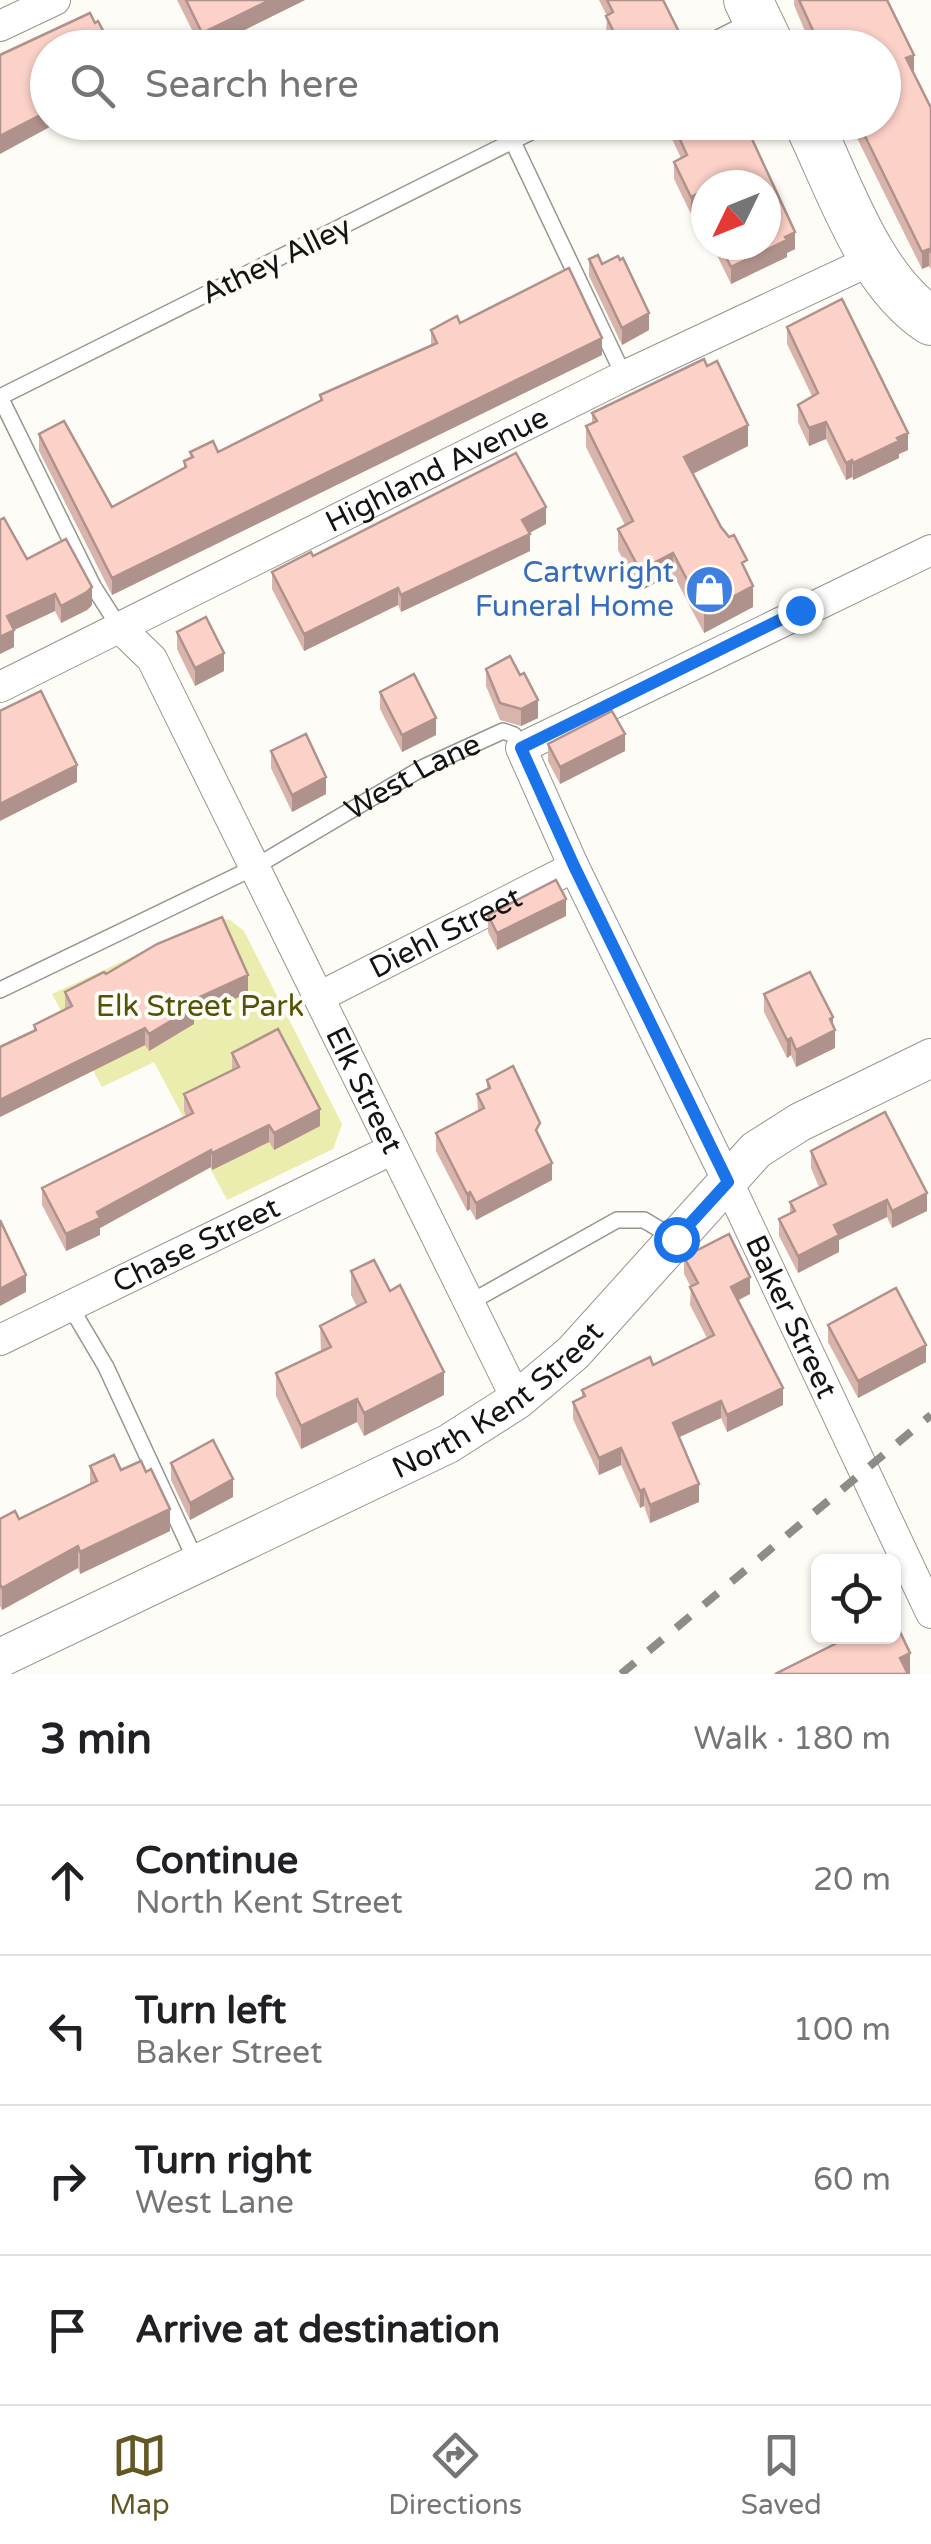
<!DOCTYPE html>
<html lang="en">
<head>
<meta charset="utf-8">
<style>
  body { margin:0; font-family:"Varela Round",sans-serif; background:#f2f2f2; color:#202124 }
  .controls { position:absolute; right:30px; bottom:30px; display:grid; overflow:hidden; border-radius:15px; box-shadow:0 2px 8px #0004 }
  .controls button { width:90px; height:90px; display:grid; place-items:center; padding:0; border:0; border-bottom:2px solid #e0e0e0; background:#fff; color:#202124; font:50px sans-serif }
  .compass { position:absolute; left:691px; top:170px; width:90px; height:90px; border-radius:50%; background:#fff; box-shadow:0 2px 8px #0004; rotate:227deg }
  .stop { position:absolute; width:30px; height:30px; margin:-22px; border:8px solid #1a73e8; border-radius:50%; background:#fff }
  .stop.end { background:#1a73e8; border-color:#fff; box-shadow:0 2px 10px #0008 }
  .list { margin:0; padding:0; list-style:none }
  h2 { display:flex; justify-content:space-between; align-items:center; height:130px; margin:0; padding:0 40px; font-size:42px }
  h2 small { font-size:32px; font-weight:400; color:#757577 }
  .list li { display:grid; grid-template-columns:65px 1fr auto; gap:30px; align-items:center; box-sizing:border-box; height:150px; padding:0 40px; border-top:2px solid #e0e0e0 }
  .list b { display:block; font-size:38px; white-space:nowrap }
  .list p { margin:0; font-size:32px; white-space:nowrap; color:#757577 }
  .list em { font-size:32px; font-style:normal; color:#757577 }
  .icon { flex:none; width:55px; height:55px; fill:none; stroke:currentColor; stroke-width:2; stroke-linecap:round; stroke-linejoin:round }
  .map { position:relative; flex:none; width:931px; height:1674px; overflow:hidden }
  .search { position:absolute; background:#fff; box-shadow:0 2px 8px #0004; left:30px; right:30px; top:30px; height:110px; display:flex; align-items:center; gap:25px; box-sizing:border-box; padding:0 35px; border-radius:55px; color:#757577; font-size:38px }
  .sheet { height:730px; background:#fff }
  nav { display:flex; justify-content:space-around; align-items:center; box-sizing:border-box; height:140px; border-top:2px solid #e0e0e0; background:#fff; font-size:28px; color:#757577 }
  nav a { display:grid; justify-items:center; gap:5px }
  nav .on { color:#635724 }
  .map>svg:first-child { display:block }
</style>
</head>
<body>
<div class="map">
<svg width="931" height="1674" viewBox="0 0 931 1674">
  <rect width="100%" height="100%" fill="#fdfcf6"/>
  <path fill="#eaedae" d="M 216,918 L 230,920 L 244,931 L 342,1124 L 333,1149 L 227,1200 L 154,1062 L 102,1087 L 52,994 Z"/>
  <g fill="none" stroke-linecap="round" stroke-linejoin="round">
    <defs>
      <g id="service">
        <path d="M 698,48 L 753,20"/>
        <path d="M 513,142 L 624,376"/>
        <path d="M 0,397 L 551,122"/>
        <path d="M 0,397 L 93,586 L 120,628"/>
        <path id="s1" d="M 0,990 L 253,868 L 424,767 L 503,731 L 514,735 L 521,748"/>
        <path d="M 469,1303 L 617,1220 L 644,1220 L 676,1239"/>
        <path d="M 70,1306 L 106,1367 L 197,1563"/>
      </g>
      <g id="minor">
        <path d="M 0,26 L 55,0"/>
        <path id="s2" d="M 931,550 L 521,748 L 574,867 L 728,1182 L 931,1613"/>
        <path id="s3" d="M 120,628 L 152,659 L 517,1400"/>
        <path id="s4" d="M 0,687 L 624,376 L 874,259"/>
        <path id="s5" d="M 319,997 L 574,867"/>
        <path id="s6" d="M 0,1340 L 393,1149"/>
      </g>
      <g id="tertiary">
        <path id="s7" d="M 0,1658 L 448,1444 L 517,1400 L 573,1353 L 756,1150 L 800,1122 L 931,1058"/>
      </g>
      <path id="primary" d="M 748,0 L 771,48
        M 808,122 C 840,188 869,280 931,321"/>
    </defs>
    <use href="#service" stroke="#96958f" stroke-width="18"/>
    <use href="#minor" stroke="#96958f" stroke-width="32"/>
    <use href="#tertiary" stroke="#96958f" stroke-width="40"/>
    <use href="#primary" stroke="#96958f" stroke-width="50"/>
    <use href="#service" stroke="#fff" stroke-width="15"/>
    <use href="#minor" stroke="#fff" stroke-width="30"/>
    <use href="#tertiary" stroke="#fff" stroke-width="38"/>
    <use href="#primary" stroke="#fff" stroke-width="48"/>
    <path stroke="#8d8c88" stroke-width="8" stroke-dasharray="18 18" stroke-linecap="butt" d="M 621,1674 L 931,1415"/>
  </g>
  <path fill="#d8b4ac" d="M 177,0 L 305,0 L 208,48 L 201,48 Z
    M 599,0 L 663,0 L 687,48 L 613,48 L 606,34 L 607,16 Z
    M 794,0 L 887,0 L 913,72 L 931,108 L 931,269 L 929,266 L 922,269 L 849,122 L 884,122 L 884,48 L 812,48 L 794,5 Z
    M 664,122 L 740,122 L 795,249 L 787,253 L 787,257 L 731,284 L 712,245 L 766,245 L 706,185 L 706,232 L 697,212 L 691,214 L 674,179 L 674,162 L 681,158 Z
    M 589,259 L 602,264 L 649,330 L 622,345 L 589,276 Z
    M 460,323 L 602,355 L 112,595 L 39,451 L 39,434 L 112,507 L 184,468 L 184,461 L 190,458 L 190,452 L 218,452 L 320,401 L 320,395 L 431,346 L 431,330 Z
    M 787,327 L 908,450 L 899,454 L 899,458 L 853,480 L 852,477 L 846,480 L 826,439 L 809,446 L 798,422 L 798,405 L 812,396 L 787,344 Z
    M 592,413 L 748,446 L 693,474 L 747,574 L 753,607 L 704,633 L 673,574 L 640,591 L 618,550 L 618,529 L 625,525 L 586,447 L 586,426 L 592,423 Z
    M 0,520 L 27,559 L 92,605 L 87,610 L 61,623 L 55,611 L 14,630 L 14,647 L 0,654 Z
    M 546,524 L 529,533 L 530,551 L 401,612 L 398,605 L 304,651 L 272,589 L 272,572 L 313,556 Z
    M 177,632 L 224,671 L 195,686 L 177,649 Z
    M 486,669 L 520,675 L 538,718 L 521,726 L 500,720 L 486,686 Z
    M 380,692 L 436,735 L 402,752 L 380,709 Z
    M 548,744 L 625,751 L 560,784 L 548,761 Z
    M 271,751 L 326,794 L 292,812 L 271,768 Z
    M 488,915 L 566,916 L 497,950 L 488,932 Z
    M 106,974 L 248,993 L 194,1017 L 194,1024 L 149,1051 L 145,1045 L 0,1117 L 0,1047 L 34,1031 L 34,1025 L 65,1009 L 65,992 Z
    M 764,994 L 833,1025 L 835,1048 L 796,1067 L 791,1055 L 787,1058 L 764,1012 Z
    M 232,1053 L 320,1126 L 274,1150 L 269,1142 L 212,1170 L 211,1167 L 100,1228 L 100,1235 L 66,1251 L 42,1205 L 42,1188 L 186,1116 L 184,1111 L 184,1094 L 232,1070 Z
    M 487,1080 L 540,1138 L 552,1180 L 476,1220 L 470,1209 L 467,1211 L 436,1151 L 436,1133 L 478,1112 L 477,1094 L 487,1090 Z
    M 811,1151 L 927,1211 L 892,1228 L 887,1217 L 839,1240 L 839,1252 L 798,1273 L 779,1236 L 779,1219 L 790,1213 L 790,1202 L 819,1187 L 811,1168 Z
    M 684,1257 L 750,1294 L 738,1300 L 783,1405 L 727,1432 L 721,1418 L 679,1437 L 699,1502 L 650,1523 L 644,1506 L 640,1508 L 621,1465 L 599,1475 L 573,1419 L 573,1402 L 582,1398 L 582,1390 L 653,1365 L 707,1338 L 690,1305 L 691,1287 L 684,1274 Z
    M 351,1271 L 444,1395 L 364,1436 L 357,1422 L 301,1449 L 276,1396 L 276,1373 L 321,1351 L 320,1326 L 357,1307 L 351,1295 Z
    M 828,1325 L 926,1362 L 858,1398 L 828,1342 Z
    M 171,1463 L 233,1497 L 190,1520 L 171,1480 Z
    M 90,1466 L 170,1531 L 80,1574 L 78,1568 L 2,1610 L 0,1606 L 0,1519 L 19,1519 L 90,1484 Z"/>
  <path fill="#b0928c" d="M 270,0 L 305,0 L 208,48 L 202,48 L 202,33 Z
    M 639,36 L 639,48 L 619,48 L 619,43 Z
    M 914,55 L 914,72 L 906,75 L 906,58 Z
    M 48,111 L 48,122 L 59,122 L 0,154 L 0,136 Z
    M 697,194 L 697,212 L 691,214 L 691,197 Z
    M 795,232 L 795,249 L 787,253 L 787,257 L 731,284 L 731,267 Z
    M 929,249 L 929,266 L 922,269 L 922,252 Z
    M 649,313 L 649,330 L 622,345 L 622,328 Z
    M 602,338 L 602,355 L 112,595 L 112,578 Z
    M 826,422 L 826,439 L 809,446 L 809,428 Z
    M 748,425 L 748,446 L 684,478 L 684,457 Z
    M 908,433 L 908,450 L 899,454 L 899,458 L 853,480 L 853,463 Z
    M 852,460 L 852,477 L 846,480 L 846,463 Z
    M 546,507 L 546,524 L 522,537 L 522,520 Z
    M 530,534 L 530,551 L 401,612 L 401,595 Z
    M 673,553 L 673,574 L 640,591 L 640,570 Z
    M 753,586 L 753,607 L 704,633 L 704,612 Z
    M 92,587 L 92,605 L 87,610 L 61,623 L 61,606 Z
    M 398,588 L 398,605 L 304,651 L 304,634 Z
    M 55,594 L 55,611 L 14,630 L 14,647 L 0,654 L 0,637 L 7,616 Z
    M 224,653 L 224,671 L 195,686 L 195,668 Z
    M 538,700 L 538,718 L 521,726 L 521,709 Z
    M 436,718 L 436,735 L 402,752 L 402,735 Z
    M 625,734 L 625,751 L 560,784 L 560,767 Z
    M 77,765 L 77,782 L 0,821 L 0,804 Z
    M 326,777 L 326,794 L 292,812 L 292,795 Z
    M 566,899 L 566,916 L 497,950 L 497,933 Z
    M 248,975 L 248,993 L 194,1017 L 194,1024 L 149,1051 L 149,1034 L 191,1001 Z
    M 833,1017 L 833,1032 L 835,1030 L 835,1048 L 796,1067 L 796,1050 Z
    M 145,1028 L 145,1045 L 0,1117 L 0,1100 Z
    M 791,1038 L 791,1055 L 787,1058 L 787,1040 Z
    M 320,1109 L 320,1126 L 274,1150 L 274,1133 Z
    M 269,1125 L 269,1142 L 212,1170 L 212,1153 Z
    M 211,1150 L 211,1167 L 100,1228 L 100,1235 L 66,1251 L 66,1234 L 97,1212 Z
    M 552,1163 L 552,1180 L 476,1220 L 476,1203 Z
    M 470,1192 L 470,1209 L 467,1211 L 467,1194 Z
    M 927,1193 L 927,1211 L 892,1228 L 892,1211 Z
    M 887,1200 L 887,1217 L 839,1240 L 839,1252 L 798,1273 L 798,1256 L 834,1225 Z
    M 26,1275 L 26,1292 L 0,1306 L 0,1289 Z
    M 750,1277 L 750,1294 L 731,1304 L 731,1287 Z
    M 926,1345 L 926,1362 L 858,1398 L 858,1381 Z
    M 444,1372 L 444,1395 L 364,1436 L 364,1413 Z
    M 783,1388 L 783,1405 L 727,1432 L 727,1415 Z
    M 357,1399 L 357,1422 L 301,1449 L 301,1426 Z
    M 721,1401 L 721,1418 L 673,1440 L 673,1423 Z
    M 621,1448 L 621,1465 L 599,1475 L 599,1458 Z
    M 233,1479 L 233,1497 L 190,1520 L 190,1503 Z
    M 699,1484 L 699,1502 L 650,1523 L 650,1505 Z
    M 644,1489 L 644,1506 L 640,1508 L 640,1491 Z
    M 170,1509 L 170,1531 L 80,1574 L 80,1552 Z
    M 78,1546 L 78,1568 L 2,1610 L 2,1588 Z
    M 910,1653 L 910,1674 L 900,1674 L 900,1658 Z"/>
  <path fill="#fbd1c8" stroke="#b0928c" stroke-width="2.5" d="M 186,0 L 270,0 L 202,33 Z
    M 607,0 L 663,0 L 687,48 L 645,48 L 639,36 L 619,43 L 606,16 L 613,12 Z
    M 799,0 L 887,0 L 914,55 L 906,58 L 931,108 L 931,252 L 929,249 L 922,252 L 858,122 L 884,122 L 884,48 L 821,48 Z
    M 90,13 L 95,23 L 98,21 L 112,48 L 48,48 L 48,111 L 0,136 L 0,55 Z
    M 672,122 L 740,122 L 743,127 L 746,126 L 795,232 L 785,237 L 787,240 L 731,267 L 720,245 L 766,245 L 766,185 L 706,185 L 706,214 L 697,194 L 691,197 L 674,162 L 687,155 Z
    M 598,255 L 602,264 L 618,256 L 620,260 L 623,258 L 649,313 L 622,328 L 589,259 Z
    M 569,268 L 602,338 L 112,578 L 39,434 L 64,421 L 112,507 L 186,467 L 184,461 L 193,457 L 190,452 L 213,441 L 218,452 L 322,400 L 320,395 L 437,343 L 431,330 L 457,316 L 460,323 Z
    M 842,299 L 908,433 L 897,438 L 899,441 L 853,463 L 852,460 L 846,463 L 826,422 L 809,428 L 798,405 L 818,393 L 787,327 Z
    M 704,359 L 707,366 L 717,361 L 748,425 L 684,457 L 721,527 L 729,537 L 734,535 L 747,560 L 742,563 L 753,586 L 704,612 L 673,553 L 640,570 L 618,529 L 633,521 L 586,426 L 597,421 L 592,413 Z
    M 516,453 L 546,507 L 522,520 L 530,534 L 401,595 L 398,588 L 304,634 L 272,572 L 311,552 L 313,556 Z
    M 4,518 L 27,559 L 66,539 L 92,587 L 87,592 L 61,606 L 55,594 L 7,616 L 14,630 L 0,637 L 0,520 Z
    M 206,617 L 224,653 L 195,668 L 177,632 Z
    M 510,656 L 520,675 L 524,673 L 538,700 L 521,709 L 500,703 L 486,669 Z
    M 414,674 L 436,718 L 402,735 L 380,692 Z
    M 41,691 L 77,765 L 0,804 L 0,711 Z
    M 612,711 L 625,734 L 560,767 L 548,744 Z
    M 306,734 L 326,777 L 292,795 L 271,751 Z
    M 556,880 L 566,899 L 497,933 L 488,915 Z
    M 222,917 L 248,975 L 191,1001 L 194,1007 L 149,1034 L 145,1028 L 0,1100 L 0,1047 L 36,1030 L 34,1025 L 72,1006 L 65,992 L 104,972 L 106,974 L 157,944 Z
    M 810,972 L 833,1017 L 830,1019 L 835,1030 L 796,1050 L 791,1038 L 787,1040 L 764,994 Z
    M 278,1029 L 320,1109 L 274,1133 L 269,1125 L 212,1153 L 211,1150 L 97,1212 L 100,1218 L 66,1234 L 42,1188 L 193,1113 L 184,1094 L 239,1067 L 232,1053 Z
    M 513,1066 L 540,1123 L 536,1130 L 552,1163 L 476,1203 L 470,1192 L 467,1194 L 436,1133 L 484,1108 L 477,1094 L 490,1088 L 487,1080 Z
    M 885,1112 L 927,1193 L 892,1211 L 887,1200 L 834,1225 L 839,1235 L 798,1256 L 779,1219 L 795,1211 L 790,1202 L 826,1184 L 811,1151 Z
    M 0,1220 L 26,1275 L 0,1289 Z
    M 729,1234 L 750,1277 L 731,1287 L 783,1388 L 727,1415 L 721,1401 L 673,1423 L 699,1484 L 650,1505 L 644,1489 L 640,1491 L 621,1448 L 599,1458 L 573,1402 L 585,1396 L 582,1390 L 625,1369 L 650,1357 L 653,1365 L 714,1335 L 690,1287 L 698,1283 L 684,1257 Z
    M 374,1260 L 390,1291 L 400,1285 L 444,1372 L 364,1413 L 357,1399 L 301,1426 L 276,1373 L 331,1347 L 320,1326 L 366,1302 L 351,1271 Z
    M 896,1288 L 926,1345 L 858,1381 L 828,1325 Z
    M 213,1440 L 233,1479 L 190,1503 L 171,1463 Z
    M 114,1455 L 121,1470 L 141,1461 L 146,1472 L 151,1469 L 170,1509 L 80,1552 L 78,1546 L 2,1588 L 0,1584 L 0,1519 L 15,1511 L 19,1519 L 97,1481 L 90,1466 Z
    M 894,1619 L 910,1653 L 900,1658 L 908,1674 L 775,1674 L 851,1636 L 894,1636 Z"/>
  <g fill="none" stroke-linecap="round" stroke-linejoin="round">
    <path stroke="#1a73e8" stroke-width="12" d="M 676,1239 L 728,1182 L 574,866 L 521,748 L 800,610"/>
  </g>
  <defs>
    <symbol id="shop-disc" viewBox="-11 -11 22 22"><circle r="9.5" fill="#3f7fe0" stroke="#fdfcf6"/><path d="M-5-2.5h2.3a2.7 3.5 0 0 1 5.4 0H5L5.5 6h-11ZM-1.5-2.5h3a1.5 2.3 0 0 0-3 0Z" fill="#fff"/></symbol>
  </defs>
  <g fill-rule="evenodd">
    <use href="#shop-disc" x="682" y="562" width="55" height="55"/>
  </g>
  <g text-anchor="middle" stroke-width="8" stroke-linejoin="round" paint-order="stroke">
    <g font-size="30" fill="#141412" stroke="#fdfcf6">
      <text transform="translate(276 260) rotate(-26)" y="10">Athey Alley</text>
      <text dy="10" stroke="none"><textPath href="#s4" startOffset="488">Highland Avenue</textPath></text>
      <text dy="10" stroke="none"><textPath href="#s1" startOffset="465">West Lane</textPath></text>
      <text dy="10" stroke="none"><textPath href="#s5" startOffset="142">Diehl Street</textPath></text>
      <text dy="10" stroke="none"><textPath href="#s3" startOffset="525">Elk Street</textPath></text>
      <text dy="10" stroke="none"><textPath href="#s6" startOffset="218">Chase Street</textPath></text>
      <text dy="10" stroke="none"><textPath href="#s2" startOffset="1085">Baker Street</textPath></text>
      <text dy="10" stroke="none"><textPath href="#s7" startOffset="562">North Kent Street</textPath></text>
    </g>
    <g font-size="30" fill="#366cbe" stroke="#fdfcf6" text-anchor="end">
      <text x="674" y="582">Cartwright<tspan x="674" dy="34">Funeral Home</tspan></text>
    </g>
    <g font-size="30" fill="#525307" stroke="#fdfcf6">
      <text x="200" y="1016">Elk Street Park</text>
    </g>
  </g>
</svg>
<div class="controls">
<button><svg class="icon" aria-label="locate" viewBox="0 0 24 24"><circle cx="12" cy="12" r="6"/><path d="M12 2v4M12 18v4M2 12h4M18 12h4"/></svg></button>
</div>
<svg class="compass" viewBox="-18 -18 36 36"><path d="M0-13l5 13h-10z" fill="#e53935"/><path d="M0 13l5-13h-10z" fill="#757577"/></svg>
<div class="stop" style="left:676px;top:1239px"></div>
<div class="stop end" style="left:800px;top:610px"></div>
<div class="search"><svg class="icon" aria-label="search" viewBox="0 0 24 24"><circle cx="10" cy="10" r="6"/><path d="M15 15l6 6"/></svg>Search here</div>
</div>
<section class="sheet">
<h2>3 min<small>Walk · 180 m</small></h2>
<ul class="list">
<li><svg class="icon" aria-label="ahead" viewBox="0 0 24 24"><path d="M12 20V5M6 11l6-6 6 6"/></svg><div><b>Continue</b><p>North Kent Street</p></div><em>20 m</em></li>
<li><svg class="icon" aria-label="left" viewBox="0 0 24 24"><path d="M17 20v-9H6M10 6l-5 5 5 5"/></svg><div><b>Turn left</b><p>Baker Street</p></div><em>100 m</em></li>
<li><svg class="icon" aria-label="right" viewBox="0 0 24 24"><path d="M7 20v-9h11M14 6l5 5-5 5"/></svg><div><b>Turn right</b><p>West Lane</p></div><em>60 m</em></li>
<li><svg class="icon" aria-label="arrive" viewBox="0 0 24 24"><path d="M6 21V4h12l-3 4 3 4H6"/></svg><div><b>Arrive at destination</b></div></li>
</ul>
</section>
<nav>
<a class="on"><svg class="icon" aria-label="map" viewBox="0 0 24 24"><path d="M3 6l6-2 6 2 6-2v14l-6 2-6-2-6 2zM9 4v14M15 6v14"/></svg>Map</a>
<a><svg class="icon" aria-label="directions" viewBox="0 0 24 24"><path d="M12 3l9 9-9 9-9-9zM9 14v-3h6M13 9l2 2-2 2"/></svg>Directions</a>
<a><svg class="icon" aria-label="saved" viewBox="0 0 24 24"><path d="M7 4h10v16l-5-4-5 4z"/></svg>Saved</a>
</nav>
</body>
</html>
